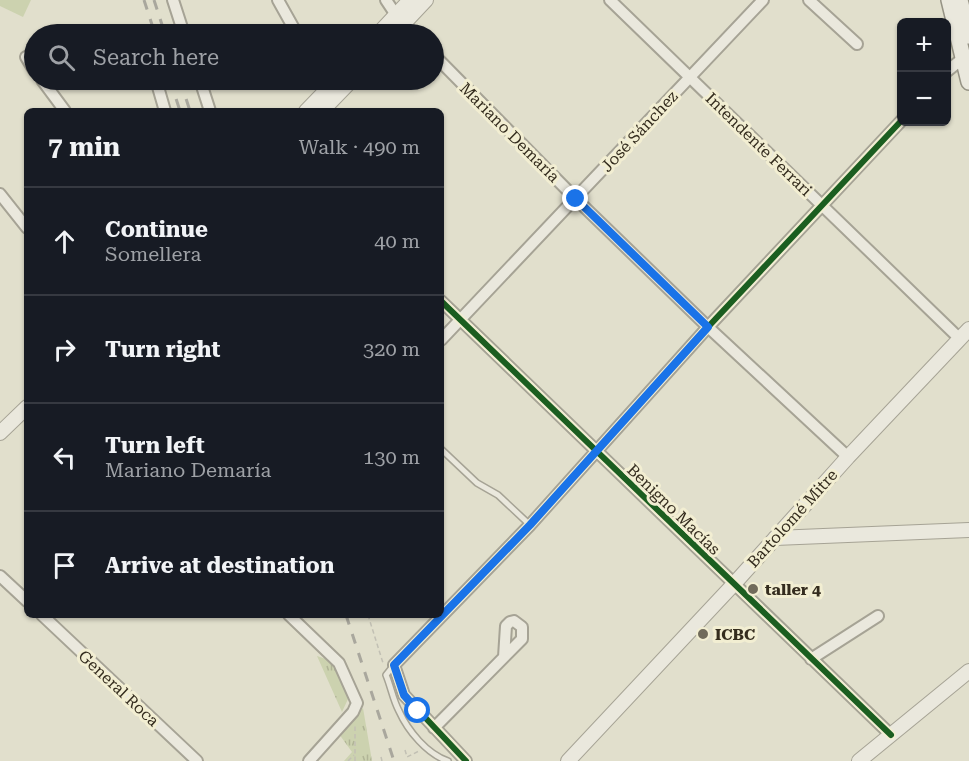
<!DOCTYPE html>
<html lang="en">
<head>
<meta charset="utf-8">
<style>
  body { margin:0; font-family:"Roboto Serif",serif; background:#242831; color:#f1f3f6 }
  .controls { position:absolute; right:18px; top:18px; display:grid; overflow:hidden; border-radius:9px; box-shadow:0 2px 4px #0004 }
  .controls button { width:54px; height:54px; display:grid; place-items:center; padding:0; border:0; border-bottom:2px solid #363941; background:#171b24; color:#f1f3f6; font:30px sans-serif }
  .stop { position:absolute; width:18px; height:18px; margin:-14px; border:4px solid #1a73e8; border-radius:50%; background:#fff }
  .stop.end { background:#1a73e8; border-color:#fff; box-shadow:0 2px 6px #0008 }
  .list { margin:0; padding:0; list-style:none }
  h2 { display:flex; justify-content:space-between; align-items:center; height:78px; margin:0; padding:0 24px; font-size:26px }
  h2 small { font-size:20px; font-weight:400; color:#9ea1a6 }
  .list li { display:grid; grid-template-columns:39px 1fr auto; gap:18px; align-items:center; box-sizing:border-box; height:108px; padding:0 24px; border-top:2px solid #363941 }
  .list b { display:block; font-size:22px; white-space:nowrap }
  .list p { margin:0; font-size:20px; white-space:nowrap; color:#9ea1a6 }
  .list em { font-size:20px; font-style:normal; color:#9ea1a6 }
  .icon { flex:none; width:33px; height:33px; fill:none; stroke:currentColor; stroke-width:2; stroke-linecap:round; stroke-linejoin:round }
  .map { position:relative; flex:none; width:969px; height:761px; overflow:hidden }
  .search { position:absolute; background:#171b24; box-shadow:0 2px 4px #0004; left:24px; top:24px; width:420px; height:66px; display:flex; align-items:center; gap:15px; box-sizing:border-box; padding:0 21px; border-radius:33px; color:#9ea1a6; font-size:22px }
  .panel { position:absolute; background:#171b24; box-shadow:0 2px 4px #0004; left:24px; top:108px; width:420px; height:510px; border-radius:9px }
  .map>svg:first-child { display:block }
</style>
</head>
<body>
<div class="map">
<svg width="969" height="761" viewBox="0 0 969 761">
  <defs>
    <pattern id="park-tufts" width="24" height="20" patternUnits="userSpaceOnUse" patternTransform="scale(1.5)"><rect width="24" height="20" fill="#ccd2af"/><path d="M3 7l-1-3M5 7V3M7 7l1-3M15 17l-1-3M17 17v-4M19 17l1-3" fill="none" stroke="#b0b496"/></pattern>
  </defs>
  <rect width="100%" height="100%" fill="#e1dfcc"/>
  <path fill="url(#park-tufts)" d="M 317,656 L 329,660 L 341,678 L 348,699 L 342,712 Z
    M 363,708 L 372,761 L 344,761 L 352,752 L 339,734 Z"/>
  <path fill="#ccd2af" d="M 0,0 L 31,0 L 23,17 L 0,6 Z"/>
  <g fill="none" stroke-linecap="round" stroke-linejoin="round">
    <defs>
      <path id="service" d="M 441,449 L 477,483 L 498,495 L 530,525
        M 394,665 L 386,675 C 391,687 393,700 399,711 C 408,731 427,754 448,761"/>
      <path id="minor" d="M 173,0 L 184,34
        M 278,0 L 297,34
        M 386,0 L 396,15 L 414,34
        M 610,0 L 960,339
        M 809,0 L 857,44
        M 434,55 L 576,199 L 708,327 L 848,457
        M 26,57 L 34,70
        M 946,72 L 967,55
        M 42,80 L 65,111
        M 156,80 L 165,111
        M 200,80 L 210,111
        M 321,80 L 329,95
        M 0,194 L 27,228
        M 441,301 L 891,735
        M 441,340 L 763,0
        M 0,576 L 27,601
        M 42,615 L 197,761
        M 289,615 L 339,663 L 357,703 L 353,712 L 309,761
        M 811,659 L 878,616
        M 434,728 L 522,639 L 522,627 L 514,621 L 510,622 L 506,626 L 504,657
        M 466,761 L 404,695 L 394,665 L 530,525 L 708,327 L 902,120"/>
      <path id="tertiary" d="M 378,34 L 410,0
        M 394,34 L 426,0
        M 306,111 L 336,80
        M 322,111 L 352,80
        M 0,433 L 27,407
        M 775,538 L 969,530
        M 568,761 L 733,585 L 848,457 L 969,329
        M 859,761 L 969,671"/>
      <path id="secondary" d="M 949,0 L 969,82
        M 960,0 L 969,36"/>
    </defs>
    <use href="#service" stroke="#a6a395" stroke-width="8"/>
    <use href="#minor" stroke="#a6a395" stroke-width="14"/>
    <use href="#tertiary" stroke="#a6a395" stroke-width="16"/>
    <use href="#secondary" stroke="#969385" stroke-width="18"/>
    <path stroke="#c2c0b4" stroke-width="1.5" stroke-dasharray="4.5 3" stroke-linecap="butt" d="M 368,615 L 383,663
      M 405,750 L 407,757 L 419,751
      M 381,757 L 382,761
      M 348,761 L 354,755
      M 355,761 L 355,725"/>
    <use href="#service" stroke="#eae8dd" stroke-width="5"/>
    <use href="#minor" stroke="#eae8dd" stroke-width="10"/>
    <use href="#tertiary" stroke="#eae8dd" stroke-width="14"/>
    <use href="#secondary" stroke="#eae8dd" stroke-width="15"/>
    <path stroke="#a9a79d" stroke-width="3" stroke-dasharray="10 10" stroke-linecap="butt" d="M 144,0 L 155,34
      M 154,0 L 165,34
      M 170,80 L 180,111
      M 180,80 L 190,111
      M 346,615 L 394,761"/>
    <defs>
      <path id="cycleway" d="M 441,301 L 891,735
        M 466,761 L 404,695 L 394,665 L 530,525 L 708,327 L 902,120"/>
    </defs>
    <use href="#cycleway" stroke="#f2eed2" stroke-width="10"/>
    <use href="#cycleway" stroke="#1b5e20" stroke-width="6"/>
  </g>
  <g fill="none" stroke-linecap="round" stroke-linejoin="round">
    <path stroke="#1a73e8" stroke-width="8" d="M 418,711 L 404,695 L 394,665 L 530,525 L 708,327 L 576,199"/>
  </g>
  <g fill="#716b5b" stroke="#f2eed2" stroke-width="2">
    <circle cx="753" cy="589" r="6"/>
    <circle cx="703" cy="634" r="6"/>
  </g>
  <g text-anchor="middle" stroke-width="6" stroke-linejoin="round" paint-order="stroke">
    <g font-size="16" fill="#342c1e" stroke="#f2eed2">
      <text transform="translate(639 131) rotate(-47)" y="6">José Sánchez</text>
      <text transform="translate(510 132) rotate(45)" y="6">Mariano Demaría</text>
      <text transform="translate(759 144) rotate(44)" y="6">Intendente Ferrari</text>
      <text transform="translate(674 509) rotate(44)" y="6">Benigno Macías</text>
      <text transform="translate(792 518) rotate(-48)" y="6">Bartolomé Mitre</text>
      <text transform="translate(119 688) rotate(43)" y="6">General Roca</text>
    </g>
    <g font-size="16" font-weight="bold" fill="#342c1e" stroke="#f2eed2" text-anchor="start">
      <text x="765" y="595">taller 4</text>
      <text x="715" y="640">ICBC</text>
    </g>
  </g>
</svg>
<div class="controls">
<button>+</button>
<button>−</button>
</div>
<div class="stop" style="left:418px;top:711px"></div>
<div class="stop end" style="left:576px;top:199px"></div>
<div class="search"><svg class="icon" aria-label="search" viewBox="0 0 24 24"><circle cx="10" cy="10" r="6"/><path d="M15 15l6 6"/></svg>Search here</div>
<section class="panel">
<h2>7 min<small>Walk · 490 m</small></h2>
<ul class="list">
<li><svg class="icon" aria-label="ahead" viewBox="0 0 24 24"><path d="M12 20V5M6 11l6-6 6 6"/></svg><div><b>Continue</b><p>Somellera</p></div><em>40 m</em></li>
<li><svg class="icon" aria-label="right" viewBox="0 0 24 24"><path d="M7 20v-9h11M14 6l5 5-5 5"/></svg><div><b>Turn right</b></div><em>320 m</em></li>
<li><svg class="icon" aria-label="left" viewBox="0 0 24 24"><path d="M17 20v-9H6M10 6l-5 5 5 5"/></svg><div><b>Turn left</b><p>Mariano Demaría</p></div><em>130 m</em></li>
<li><svg class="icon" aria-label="arrive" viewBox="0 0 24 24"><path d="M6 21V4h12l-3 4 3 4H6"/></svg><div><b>Arrive at destination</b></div></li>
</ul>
</section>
</div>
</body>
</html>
